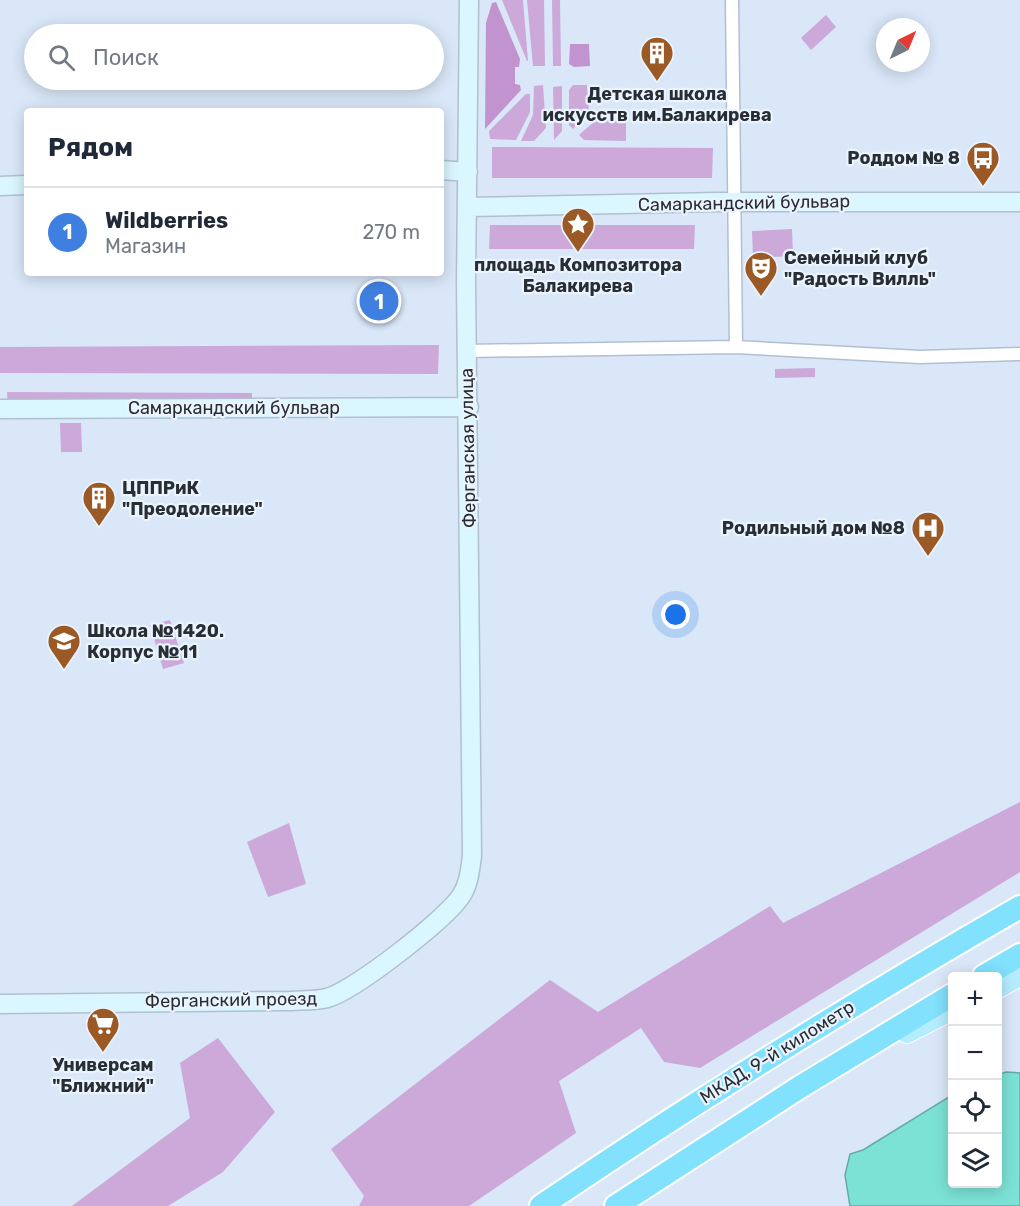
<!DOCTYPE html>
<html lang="ru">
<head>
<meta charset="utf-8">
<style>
  body { margin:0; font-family:Rubik,sans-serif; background:#f2f2f3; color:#1f2937 }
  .controls { position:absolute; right:18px; bottom:18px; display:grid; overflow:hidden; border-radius:6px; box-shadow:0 3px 15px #0003 }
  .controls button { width:54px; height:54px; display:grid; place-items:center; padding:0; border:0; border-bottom:2px solid #e0e1e3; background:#fff; color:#1f2937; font:30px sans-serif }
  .compass { position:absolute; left:876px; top:18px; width:54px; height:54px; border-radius:50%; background:#fff; box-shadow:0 3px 15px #0003; rotate:43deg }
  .you { position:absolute; left:676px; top:615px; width:21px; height:21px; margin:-15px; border:4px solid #fff; border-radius:50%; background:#1a73e8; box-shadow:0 0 0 9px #1a73e833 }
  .badge { display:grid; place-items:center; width:39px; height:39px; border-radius:50%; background:#111827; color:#fff; font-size:20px; font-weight:700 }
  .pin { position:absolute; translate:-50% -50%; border:3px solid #fff; box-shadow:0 2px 6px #0006 }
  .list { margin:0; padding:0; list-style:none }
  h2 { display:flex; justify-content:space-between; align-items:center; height:78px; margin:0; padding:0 24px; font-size:26px }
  h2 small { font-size:20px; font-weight:400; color:#747a83 }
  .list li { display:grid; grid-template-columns:39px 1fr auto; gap:18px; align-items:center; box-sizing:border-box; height:90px; padding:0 24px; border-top:2px solid #e0e1e3 }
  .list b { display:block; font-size:22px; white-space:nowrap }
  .list p { margin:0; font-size:20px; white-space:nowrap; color:#747a83 }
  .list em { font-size:20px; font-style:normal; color:#747a83 }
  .icon { flex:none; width:33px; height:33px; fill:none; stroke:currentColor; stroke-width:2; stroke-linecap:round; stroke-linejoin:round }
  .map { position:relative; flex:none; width:1020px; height:1206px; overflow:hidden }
  .search { position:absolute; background:#fff; box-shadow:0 3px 15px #0003; left:24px; top:24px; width:420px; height:66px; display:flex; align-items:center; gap:15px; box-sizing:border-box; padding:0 21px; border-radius:33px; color:#747a83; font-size:22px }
  .panel { position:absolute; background:#fff; box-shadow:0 3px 15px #0003; left:24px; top:108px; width:420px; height:168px; border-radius:6px }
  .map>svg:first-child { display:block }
</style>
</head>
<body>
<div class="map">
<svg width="1020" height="1206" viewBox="0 0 1020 1206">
  <rect width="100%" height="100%" fill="#d9e7f8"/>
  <path fill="#cca9d9" d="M 502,0 L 523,0 L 528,61 L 527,61 Z
    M 527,0 L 544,0 L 545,66 L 533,66 Z
    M 552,0 L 560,0 L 561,66 L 553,66 Z
    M 826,15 L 836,27 L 811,50 L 801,38 Z
    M 543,85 L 546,128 L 534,141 L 521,141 L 533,115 L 534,86 Z
    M 573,85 L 587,85 L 589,112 L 573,129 L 569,125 L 569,90 Z
    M 562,86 L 562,131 L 554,140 L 553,87 Z
    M 526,94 L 530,94 L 530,112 L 516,140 L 490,139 L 489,131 Z
    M 596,120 L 626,120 L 626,141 L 584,140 L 579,135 Z
    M 492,147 L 713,148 L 712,178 L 492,178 Z
    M 490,225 L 695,225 L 694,249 L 489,249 Z
    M 792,229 L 793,256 L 753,258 L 752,231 Z
    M 439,345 L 438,374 L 0,373 L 0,347 Z
    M 815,368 L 815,377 L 775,378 L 775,369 Z
    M 7,392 L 252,393 L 252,400 L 8,407 Z
    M 60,423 L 81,423 L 82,452 L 61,452 Z
    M 170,620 L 184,663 L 163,669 L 150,625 Z
    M 1020,802 L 1020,872 L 700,1068 L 664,1062 L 641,1028 L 559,1081 L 576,1133 L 469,1206 L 359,1206 L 364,1196 L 331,1149 L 550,980 L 598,1012 L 770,906 L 783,923 Z
    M 289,823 L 306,884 L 268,897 L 247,842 Z
    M 218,1038 L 275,1112 L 223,1172 L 168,1206 L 72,1206 L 190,1118 L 180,1063 Z"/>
  <path fill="#c194d0" d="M 496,2 L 520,59 L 519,67 L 515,67 L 515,84 L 520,85 L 521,90 L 485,129 L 486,23 L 492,3 Z
    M 570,44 L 589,44 L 590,66 L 574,67 L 569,64 Z"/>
  <path fill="#7ce2d6" stroke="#63aca6" stroke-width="1.5" d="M 1006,1072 L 1020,1073 L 1020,1206 L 850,1206 L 845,1175 L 850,1154 L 863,1150 L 952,1095 L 952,1184 L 998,1184 L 998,1075 Z"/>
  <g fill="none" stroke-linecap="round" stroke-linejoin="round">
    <defs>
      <path id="street" d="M 732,0 L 736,347
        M 466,351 L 736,347 L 920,357 L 1020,354"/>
      <path id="secondary" d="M 441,170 L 468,172
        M 0,186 L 27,185
        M 467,207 L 717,202 L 1020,202
        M 0,409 L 469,407
        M 0,1004 L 290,1001 C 302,1000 316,1001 327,998 C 354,991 446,919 461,896 C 469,884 470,870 472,856 L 466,282 L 469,0"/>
      <path id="primary" d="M 998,988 L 1020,976
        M 907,1033 L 952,1010"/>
      <path id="highway" d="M 984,976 L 1020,955
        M 541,1206 C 697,1100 857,1001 1020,907
        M 616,1206 L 800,1087 L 952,995"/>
    </defs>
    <use href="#street" stroke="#b1c0d0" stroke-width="15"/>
    <use href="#secondary" stroke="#b1c0d0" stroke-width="21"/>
    <use href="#primary" stroke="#fff" stroke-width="22"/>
    <use href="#highway" stroke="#fff" stroke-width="26"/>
    <use href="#street" stroke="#fff" stroke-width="12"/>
    <use href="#secondary" stroke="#daf6fe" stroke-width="18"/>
    <use href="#primary" stroke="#b4edfe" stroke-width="20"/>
    <use href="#highway" stroke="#82e1fd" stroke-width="22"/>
  </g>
  <defs>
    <symbol id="building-pin" viewBox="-11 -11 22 30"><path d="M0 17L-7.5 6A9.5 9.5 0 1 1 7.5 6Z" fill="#9b5a25" stroke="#ebf4fe"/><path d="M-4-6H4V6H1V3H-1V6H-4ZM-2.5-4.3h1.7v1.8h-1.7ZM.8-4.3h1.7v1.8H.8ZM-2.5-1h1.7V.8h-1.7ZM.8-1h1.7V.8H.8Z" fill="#fff"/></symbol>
    <symbol id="bus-pin" viewBox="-11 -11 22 30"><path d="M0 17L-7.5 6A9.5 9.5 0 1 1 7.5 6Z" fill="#9b5a25" stroke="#ebf4fe"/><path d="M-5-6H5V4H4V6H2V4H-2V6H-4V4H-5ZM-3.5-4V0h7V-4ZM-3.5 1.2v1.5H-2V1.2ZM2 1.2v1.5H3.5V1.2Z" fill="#fff"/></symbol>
    <symbol id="sight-pin" viewBox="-11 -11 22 30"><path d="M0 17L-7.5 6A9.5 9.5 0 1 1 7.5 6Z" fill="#9b5a25" stroke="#ebf4fe"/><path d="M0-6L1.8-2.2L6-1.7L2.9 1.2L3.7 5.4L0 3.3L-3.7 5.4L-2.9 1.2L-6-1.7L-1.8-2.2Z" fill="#fff"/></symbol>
    <symbol id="theatre-pin" viewBox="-11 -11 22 30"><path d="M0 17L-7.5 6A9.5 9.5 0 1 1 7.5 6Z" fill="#9b5a25" stroke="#ebf4fe"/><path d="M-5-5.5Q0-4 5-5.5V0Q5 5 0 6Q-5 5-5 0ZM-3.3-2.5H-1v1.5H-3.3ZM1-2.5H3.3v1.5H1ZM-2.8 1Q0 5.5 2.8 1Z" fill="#fff"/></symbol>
    <symbol id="hospital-pin" viewBox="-11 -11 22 30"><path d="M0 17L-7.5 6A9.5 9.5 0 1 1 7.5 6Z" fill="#9b5a25" stroke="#ebf4fe"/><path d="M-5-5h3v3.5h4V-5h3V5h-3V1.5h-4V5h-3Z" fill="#fff"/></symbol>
    <symbol id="school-pin" viewBox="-11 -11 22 30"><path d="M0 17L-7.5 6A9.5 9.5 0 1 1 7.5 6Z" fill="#9b5a25" stroke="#ebf4fe"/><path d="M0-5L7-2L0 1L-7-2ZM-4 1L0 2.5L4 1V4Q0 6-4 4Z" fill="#fff"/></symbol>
    <symbol id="supermarket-pin" viewBox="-11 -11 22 30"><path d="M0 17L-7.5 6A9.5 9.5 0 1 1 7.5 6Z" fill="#9b5a25" stroke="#ebf4fe"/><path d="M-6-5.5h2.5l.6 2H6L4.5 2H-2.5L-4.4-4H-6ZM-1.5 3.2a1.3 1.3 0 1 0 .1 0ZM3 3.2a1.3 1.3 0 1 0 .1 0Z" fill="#fff"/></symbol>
  </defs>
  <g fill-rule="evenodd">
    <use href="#building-pin" x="638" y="34" width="38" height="52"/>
    <use href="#bus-pin" x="964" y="139" width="38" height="52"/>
    <use href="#sight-pin" x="559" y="205" width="38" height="52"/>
    <use href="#theatre-pin" x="742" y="249" width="38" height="52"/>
    <use href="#building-pin" x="80" y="479" width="38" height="52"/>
    <use href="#hospital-pin" x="909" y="509" width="38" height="52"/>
    <use href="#school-pin" x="45" y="622" width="38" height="52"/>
    <use href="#supermarket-pin" x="84" y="1005" width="38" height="52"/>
  </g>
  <g text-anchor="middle" stroke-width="4.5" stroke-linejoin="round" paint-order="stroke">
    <g font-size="18" font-weight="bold" fill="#292e35" stroke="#ebf4fe">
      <text x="657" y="100">Детская школа<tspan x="657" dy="21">искусств им.Балакирева</tspan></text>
      <text x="960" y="164" text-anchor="end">Роддом № 8</text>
      <text x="784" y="264" text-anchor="start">Семейный клуб<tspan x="784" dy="21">"Радость Вилль"</tspan></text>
      <text x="578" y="271">площадь Композитора<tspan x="578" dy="21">Балакирева</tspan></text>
      <text x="122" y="494" text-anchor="start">ЦППРиК<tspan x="122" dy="21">"Преодоление"</tspan></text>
      <text x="905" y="534" text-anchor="end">Родильный дом №8</text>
      <text x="87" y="637" text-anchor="start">Школа №1420.<tspan x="87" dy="21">Корпус №11</tspan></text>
      <text x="103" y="1071">Универсам<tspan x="103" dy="21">"Ближний"</tspan></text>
    </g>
    <g font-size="18" fill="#292e35" stroke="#ebf4fe">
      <text transform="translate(744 203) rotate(-1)" y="6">Самаркандский бульвар</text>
      <text x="234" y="414">Самаркандский бульвар</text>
      <text transform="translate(468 448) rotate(-91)" y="6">Ферганская улица</text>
      <text transform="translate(231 1000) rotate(-1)" y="6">Ферганский проезд</text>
      <text transform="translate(777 1052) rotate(-32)" y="6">МКАД, 9-й километр</text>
    </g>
  </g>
</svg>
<div class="controls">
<button>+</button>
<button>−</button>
<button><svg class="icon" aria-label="locate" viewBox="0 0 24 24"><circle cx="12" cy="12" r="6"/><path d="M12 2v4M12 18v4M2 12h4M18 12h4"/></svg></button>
<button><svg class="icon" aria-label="layers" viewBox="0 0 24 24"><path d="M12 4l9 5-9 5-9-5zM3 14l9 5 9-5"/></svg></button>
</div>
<svg class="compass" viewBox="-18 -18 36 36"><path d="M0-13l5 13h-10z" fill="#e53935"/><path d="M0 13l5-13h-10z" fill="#747a83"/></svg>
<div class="you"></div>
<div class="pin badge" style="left:379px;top:301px;background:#3f7fe0">1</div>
<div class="search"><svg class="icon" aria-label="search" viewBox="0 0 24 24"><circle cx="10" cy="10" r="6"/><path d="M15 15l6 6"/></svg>Поиск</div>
<section class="panel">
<h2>Рядом<small></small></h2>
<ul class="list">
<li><span class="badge" style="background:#3f7fe0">1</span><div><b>Wildberries</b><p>Магазин</p></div><em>270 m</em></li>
</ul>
</section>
</div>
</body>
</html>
